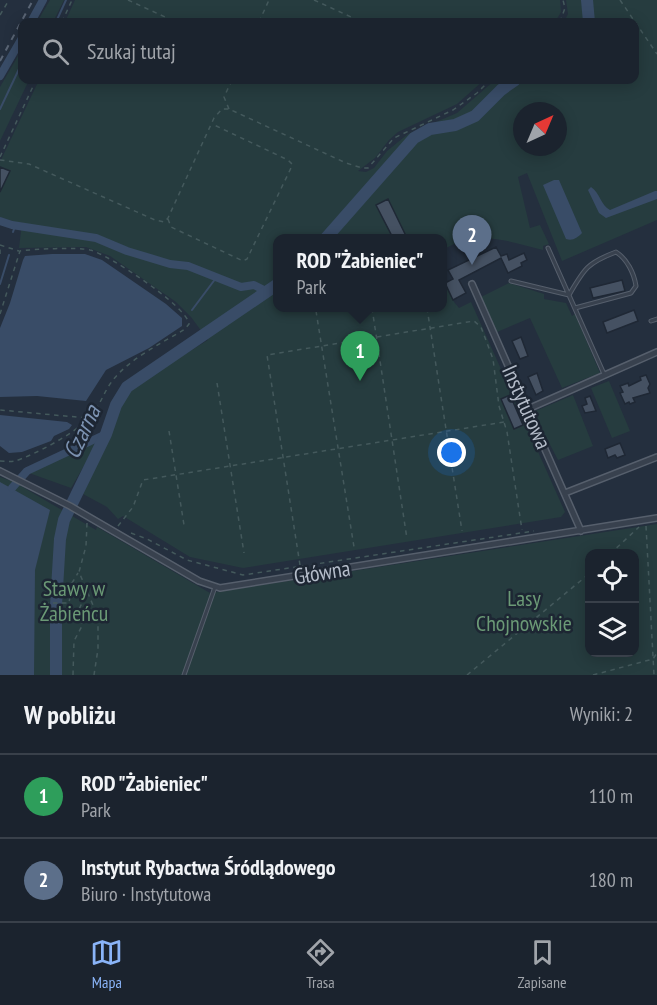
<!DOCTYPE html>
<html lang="pl">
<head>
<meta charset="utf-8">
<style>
  body { margin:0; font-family:"PT Sans Narrow",sans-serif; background:#242b36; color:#f1f3f6 }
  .controls { position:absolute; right:18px; bottom:18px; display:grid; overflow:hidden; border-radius:12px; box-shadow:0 3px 15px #0003 }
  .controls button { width:54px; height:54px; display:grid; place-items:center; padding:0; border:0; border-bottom:2px solid #39404a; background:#1b232e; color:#f1f3f6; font:30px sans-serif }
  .compass { position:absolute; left:513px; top:102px; width:54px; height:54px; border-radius:50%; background:#1b232e; box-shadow:0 3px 15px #0003; rotate:44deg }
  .you { position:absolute; left:452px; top:453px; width:21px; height:21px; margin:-15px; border:4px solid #fff; border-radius:50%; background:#1a73e8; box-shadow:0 0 0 9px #1a73e833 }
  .badge { display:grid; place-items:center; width:39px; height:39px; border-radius:50%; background:#8ab4f8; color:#fff; font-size:20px; font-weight:700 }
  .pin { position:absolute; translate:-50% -50px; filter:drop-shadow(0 2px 3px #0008) }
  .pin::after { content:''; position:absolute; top:32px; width:21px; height:18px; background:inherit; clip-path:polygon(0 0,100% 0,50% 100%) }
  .popup { position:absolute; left:273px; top:234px; width:174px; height:78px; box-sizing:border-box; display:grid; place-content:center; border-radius:12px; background:#1b232e; filter:drop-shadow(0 2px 4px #0005); font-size:20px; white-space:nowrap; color:#a0a4aa }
  .popup b { font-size:22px; color:#f1f3f6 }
  .popup::after { content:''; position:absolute; left:50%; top:100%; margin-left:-12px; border:12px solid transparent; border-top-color:#1b232e }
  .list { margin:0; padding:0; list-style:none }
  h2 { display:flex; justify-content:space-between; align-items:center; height:78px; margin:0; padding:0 24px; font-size:26px }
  h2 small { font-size:20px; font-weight:400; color:#a0a4aa }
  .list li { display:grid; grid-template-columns:39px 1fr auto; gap:18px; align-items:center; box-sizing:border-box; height:84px; padding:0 24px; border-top:2px solid #39404a }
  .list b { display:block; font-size:22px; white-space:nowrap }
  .list p { margin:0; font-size:20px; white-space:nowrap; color:#a0a4aa }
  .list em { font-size:20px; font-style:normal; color:#a0a4aa }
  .icon { flex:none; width:33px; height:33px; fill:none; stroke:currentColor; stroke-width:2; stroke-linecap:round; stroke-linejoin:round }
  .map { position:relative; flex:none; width:657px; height:675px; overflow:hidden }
  .search { position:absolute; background:#1b232e; box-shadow:0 3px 15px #0003; left:18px; right:18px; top:18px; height:66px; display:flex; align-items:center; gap:15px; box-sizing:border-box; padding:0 21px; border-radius:12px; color:#a0a4aa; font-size:22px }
  .sheet { height:246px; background:#1b232e }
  nav { display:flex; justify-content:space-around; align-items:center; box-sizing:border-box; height:84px; border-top:2px solid #39404a; background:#1b232e; font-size:16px; color:#a0a4aa }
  nav a { display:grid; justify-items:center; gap:3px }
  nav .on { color:#8ab4f8 }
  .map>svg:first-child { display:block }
</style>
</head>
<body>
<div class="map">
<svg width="657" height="675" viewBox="0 0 657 675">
  <rect width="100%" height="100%" fill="#242f3e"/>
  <path fill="#263c3f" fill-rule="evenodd" d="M 50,0 L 64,0 L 53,22 L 37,22 Z
    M 75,0 L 560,0 L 561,12 L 555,22 L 65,22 Z
    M 566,0 L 657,0 L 657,220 L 562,261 L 527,173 L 518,177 L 530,228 L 540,225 L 549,244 L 543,246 L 543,250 C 508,241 476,229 443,250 L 442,238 L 278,238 L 278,308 L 442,308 L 443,279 L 454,302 L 459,308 L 471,302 L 565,512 L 561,517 L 243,568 L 190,557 L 123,516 L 118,519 L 107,507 L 83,494 L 109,438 L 118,412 L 131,387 L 208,340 L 191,317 L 176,302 L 110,256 L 86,247 L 19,248 L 22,223 L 15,222 L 0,217 L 0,162 L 39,80 L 484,80 L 457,104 L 398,132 L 389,140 L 375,158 L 358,171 L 366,172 L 374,168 L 387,151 L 408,134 L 457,113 L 495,80 L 634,80 L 634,22 L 564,22 L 568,14 ZM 522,111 L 558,111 L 558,147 L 522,147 Z
    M 22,49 L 22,80 L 29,80 L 0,141 L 0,87 Z
    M 509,283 L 544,294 L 544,299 L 566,303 L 572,316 L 575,314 L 600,373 L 562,388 L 530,318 L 497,332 L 481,297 Z
    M 609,381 L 630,431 L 612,438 L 591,388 Z
    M 573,395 L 593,446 L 558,460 L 533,412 Z
    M 98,442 L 71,488 L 29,473 L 53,460 Z
    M 0,477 L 14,482 L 96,530 L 97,527 L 210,593 L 657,524 L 657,675 L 0,675 ZM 590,554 L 634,554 L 634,652 L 590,652 Z"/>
  <path fill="#394c67" d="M 554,180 L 559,180 L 582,233 C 577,238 573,241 566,239 L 543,185 Z
    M 591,187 C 600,193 601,206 610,210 L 655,191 L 657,191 L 657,199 L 606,218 L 599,213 L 588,190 Z
    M 52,254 L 85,254 L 102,260 L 166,304 L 182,318 L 182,326 L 149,348 L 106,370 L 86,401 L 37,396 L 0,397 L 0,328 L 10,303 L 23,260 L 25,256 Z
    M 0,415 L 67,422 L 72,425 L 69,429 L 54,436 L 51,441 L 22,452 L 9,453 L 0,446 Z
    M 0,482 L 50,510 L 35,570 L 34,675 L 0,675 Z"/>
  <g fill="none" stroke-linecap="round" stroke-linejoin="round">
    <path stroke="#394c67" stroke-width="2" d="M 56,22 L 66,0
      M 0,109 L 19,69 L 22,66
      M 13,232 L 15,226
      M 0,284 L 9,255
      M 192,310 L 216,278"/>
    <path stroke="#394c67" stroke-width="8" d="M 31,22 L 43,0
      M 0,76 L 22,38
      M 0,221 L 12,225 L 96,238 L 127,251 L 170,264 L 188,266 L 241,287 L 254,285 L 268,292
      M 12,488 L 27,471 L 106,434"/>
    <path stroke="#394c67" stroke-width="12" d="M 587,0 L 589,22
      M 326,238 L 414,138 L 430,129 L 455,125 L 475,116 L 501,90 L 515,80
      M 56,675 L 56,605 L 60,539 L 64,520 L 106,434 L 116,405 L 127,387 L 278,284"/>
  </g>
  <path fill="#455162" stroke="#1f2835" stroke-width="1.5" d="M 0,167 L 10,171 L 0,192 Z
    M 388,199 L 407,238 L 393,238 L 376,205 Z
    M 496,247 L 501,256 L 507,254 L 509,260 L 524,253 L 527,260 L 521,263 L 522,266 L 508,273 L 501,258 L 459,280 L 466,293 L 453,300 L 445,283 L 453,279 L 448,270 Z
    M 622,280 L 625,291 L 593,298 L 590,288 Z
    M 634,310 L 638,321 L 607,333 L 603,322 Z
    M 521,337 L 528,356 L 520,359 L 512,341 Z
    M 537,373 L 543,391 L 536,395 L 528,377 Z
    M 646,375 L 650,384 L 648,388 L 650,393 L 633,398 L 635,402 L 630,404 L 629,402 L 625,404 L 620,393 L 623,392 L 620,386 L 628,383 L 629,386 L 641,380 L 640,377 Z
    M 510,395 L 523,425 L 514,429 L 501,399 Z
    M 590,396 L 596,411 L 585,413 L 582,406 L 587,404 L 585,398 Z
    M 620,443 L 625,455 L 617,458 L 615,455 L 608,458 L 605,449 Z"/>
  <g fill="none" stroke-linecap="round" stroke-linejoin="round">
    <defs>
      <path id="lane" d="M 548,248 L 604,374
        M 511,281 L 569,295 C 584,269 587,263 616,252 C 627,259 634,273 636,286 L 631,293 L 575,308
        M 651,321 L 657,319
        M 184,675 L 215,587"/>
      <path id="street" d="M 472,284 L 581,531
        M 528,409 L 657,352
        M 0,471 L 70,506 L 199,581 L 220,588 L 657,518
        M 565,493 L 657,457"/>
    </defs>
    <use href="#lane" stroke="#565f6c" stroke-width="5"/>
    <use href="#street" stroke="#565f6c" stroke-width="8"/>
    <path stroke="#44595c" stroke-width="1.5" stroke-dasharray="4.5 4.5" stroke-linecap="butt" d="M 128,0 L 176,22
      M 314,0 L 362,22
      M 620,0 L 657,54
      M 0,15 L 9,0
      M 62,22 L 72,0
      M 259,22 L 269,0
      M 560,22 L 565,8 L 563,0
      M 229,109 L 224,97 L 232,80
      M 0,157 L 36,80
      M 0,160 L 29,164 L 155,220 L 164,222 L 168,218 L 214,118 L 222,109 L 229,109 L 346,163 L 362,168 L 368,168 L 394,138 L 453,110 L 477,93 L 490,80
      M 168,219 L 171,227 L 243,261 L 247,259 L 291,168 L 292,164 L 288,160 L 212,124
      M 0,245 L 19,251
      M 0,254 L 0,246
      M 372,308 L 407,539
      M 427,308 L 462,531
      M 316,311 L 354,547
      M 0,314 L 20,251 C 32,249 78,247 90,250 C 108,254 188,307 189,324 L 185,329 C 162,343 129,359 113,380 C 103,392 100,409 87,418 L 0,410
      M 217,383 L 244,553
      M 169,431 L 184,525
      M 0,461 C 5,461 10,462 15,461 C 32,456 76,433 86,420
      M 87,523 L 86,546 L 79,572 L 98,617 L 98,649 L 94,675
      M 118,526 L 133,507 L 143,480 L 504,422
      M 646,526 L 654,675
      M 131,533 L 147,539 L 187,560 L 243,575 L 534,531
      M 610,554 L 639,527
      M 300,565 L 267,355 L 474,321 L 481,327 L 493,359 L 499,406 L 507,432 L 522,530
      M 44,603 L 69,603 L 72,583 L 78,573
      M 69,604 L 76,615
      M 73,675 L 74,641 L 83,624 L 76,616 L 86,594
      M 467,675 L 590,573
      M 593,675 L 653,659 L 657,653"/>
    <use href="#lane" stroke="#38414e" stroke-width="3"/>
    <use href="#street" stroke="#38414e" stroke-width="5"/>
    <path stroke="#5a6575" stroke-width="2" stroke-dasharray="6 6" stroke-linecap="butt" d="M 0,61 L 33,0"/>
  </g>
  <g text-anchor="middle" stroke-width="5" stroke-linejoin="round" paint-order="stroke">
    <g font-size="22" fill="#b4bcc9" stroke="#1d2633">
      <text transform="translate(527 407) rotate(66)" y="8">Instytutowa</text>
      <text transform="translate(322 572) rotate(-9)" y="8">Główna</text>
    </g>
    <g font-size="22" fill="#6b9a76" stroke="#1d2633">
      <text x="74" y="596">Stawy w<tspan x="74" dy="25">Żabieńcu</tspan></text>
      <text x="524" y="606">Lasy<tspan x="524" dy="25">Chojnowskie</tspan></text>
    </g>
    <g font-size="24" font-style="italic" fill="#7c92b1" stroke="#1d2633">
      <text transform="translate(82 432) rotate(-65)" y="8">Czarna</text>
    </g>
  </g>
</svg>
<div class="controls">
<button><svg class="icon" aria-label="locate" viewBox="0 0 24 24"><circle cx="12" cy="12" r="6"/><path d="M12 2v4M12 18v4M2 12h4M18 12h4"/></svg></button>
<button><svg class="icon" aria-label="layers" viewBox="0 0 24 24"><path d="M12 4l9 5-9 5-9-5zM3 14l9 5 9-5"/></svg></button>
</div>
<svg class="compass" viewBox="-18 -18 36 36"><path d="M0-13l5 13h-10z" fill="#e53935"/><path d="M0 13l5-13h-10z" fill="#a0a4aa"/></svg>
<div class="you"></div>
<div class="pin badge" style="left:360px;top:381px;background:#2e9e5b">1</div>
<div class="popup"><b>ROD &quot;Żabieniec&quot;</b>Park</div>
<div class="pin badge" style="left:472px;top:265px;background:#5c6f8a">2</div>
<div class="search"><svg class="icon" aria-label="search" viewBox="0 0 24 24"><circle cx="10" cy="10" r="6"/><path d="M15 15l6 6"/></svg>Szukaj tutaj</div>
</div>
<section class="sheet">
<h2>W pobliżu<small>Wyniki: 2</small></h2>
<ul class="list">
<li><span class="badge" style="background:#2e9e5b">1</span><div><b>ROD &quot;Żabieniec&quot;</b><p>Park</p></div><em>110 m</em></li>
<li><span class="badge" style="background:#5c6f8a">2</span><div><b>Instytut Rybactwa Śródlądowego</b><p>Biuro · Instytutowa</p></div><em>180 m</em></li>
</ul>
</section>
<nav>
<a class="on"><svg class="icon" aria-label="map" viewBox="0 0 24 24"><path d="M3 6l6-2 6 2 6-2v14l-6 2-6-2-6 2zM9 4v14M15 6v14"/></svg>Mapa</a>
<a><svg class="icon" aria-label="directions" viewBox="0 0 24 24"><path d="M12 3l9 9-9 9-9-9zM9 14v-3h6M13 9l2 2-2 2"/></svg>Trasa</a>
<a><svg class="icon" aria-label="saved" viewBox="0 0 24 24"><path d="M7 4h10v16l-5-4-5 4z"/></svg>Zapisane</a>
</nav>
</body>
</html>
